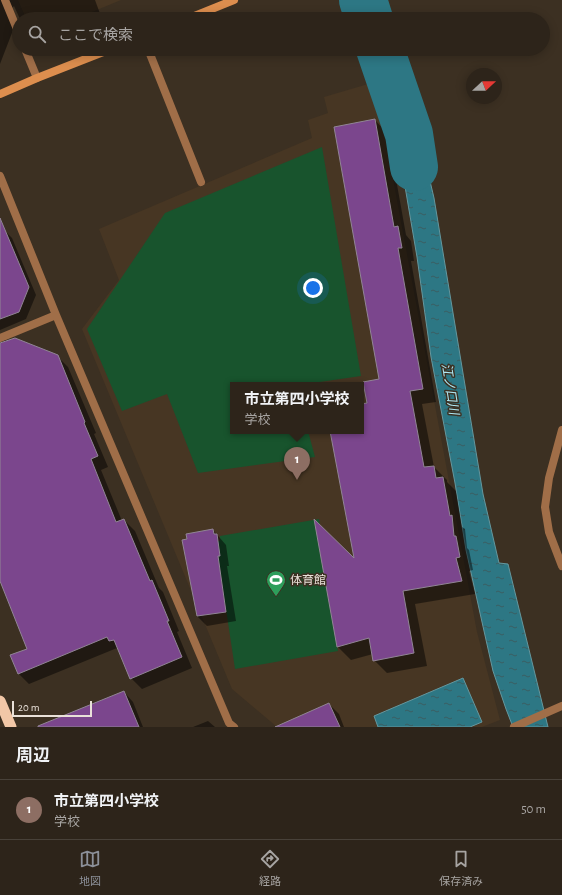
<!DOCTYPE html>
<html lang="ja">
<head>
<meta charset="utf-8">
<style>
  body { margin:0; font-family:"Alegreya Sans","Noto Sans JP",sans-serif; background:#352c23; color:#f1f3f6 }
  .compass { position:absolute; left:466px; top:68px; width:36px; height:36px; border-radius:50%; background:#2d241a; box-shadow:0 2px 10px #0003; rotate:68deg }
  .scale { position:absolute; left:12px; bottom:10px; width:80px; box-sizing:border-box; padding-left:4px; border:2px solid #e9e1d9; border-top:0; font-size:11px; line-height:14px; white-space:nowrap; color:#e9e1d9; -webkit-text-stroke:3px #3c3022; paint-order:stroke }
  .you { position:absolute; left:313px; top:288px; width:14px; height:14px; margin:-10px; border:3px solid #fff; border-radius:50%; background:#1a73e8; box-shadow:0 0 0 6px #1a73e833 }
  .badge { display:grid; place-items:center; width:26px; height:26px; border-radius:50%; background:#8c9099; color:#fff; font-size:13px; font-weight:700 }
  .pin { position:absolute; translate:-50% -33px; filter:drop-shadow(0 1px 2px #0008) }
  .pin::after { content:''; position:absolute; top:21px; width:14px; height:12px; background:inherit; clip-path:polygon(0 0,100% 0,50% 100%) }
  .popup { position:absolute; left:230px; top:382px; width:134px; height:52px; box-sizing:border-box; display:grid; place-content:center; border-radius:0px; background:#2d241a; filter:drop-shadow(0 1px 3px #0005); font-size:13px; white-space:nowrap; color:#a7a4a2 }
  .popup b { font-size:15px; color:#f1f3f6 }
  .popup::after { content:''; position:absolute; left:50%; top:100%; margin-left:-8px; border:8px solid transparent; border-top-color:#2d241a }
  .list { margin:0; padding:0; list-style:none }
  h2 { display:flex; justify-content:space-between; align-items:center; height:52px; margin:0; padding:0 16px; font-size:17px }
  h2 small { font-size:13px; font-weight:400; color:#a7a4a2 }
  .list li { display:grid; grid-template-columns:26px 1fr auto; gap:12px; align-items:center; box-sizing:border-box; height:60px; padding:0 16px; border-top:1px solid #484139 }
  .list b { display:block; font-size:15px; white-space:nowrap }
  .list p { margin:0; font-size:13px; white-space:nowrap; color:#a7a4a2 }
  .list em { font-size:13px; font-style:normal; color:#a7a4a2 }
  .icon { flex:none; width:22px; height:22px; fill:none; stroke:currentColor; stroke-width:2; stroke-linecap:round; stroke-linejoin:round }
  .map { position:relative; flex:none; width:562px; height:727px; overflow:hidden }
  .search { position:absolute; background:#2d241a; box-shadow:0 2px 10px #0003; left:12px; right:12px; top:12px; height:44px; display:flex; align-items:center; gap:10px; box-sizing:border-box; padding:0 14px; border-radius:22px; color:#a7a4a2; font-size:15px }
  .sheet { height:112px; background:#2d241a }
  nav { display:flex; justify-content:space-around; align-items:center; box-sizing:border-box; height:56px; border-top:1px solid #484139; background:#2d241a; font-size:11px; color:#a7a4a2 }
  nav a { display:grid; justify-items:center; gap:2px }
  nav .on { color:#8c9099 }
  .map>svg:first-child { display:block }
</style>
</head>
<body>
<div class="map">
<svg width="562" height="727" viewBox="0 0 562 727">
  <defs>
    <pattern id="water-ripples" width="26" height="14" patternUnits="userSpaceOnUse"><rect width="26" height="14" fill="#2d7784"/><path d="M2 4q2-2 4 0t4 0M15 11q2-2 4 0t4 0" fill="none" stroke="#3a5e62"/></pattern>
  </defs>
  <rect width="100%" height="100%" fill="#3c3022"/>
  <path fill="#473623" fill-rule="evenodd" d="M 18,0 L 121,0 L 75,19 L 27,19 L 26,18 Z
    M 375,82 L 477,632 L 500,720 L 482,727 L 277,727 L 232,689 L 82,329 L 119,280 L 99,229 L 312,138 L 308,120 L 328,113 L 324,97 ZM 233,385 L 361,385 L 361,431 L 233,431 Z"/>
  <path fill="#18542d" d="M 322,147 L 361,376 L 299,385 L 233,385 L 233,431 L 308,431 L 315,457 L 198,473 L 167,394 L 122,411 L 87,329 L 165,213 Z
    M 319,519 L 322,538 L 318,540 L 338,651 L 235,669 L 218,556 L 220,556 L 218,541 L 220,541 L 220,536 Z"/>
  <path fill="url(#water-ripples)" stroke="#65979e" d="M 387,102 L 408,102 L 421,143 L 434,198 L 483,494 L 499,563 L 508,564 L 548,727 L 513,727 L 506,709 L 493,671 L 482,622 L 466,550 L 455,483 L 431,357 L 417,257 L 400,157 Z
    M 463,678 L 482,722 L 470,727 L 378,727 L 374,716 Z"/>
  <path fill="#0007" d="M 0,0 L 95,0 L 102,19 L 20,19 L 14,6 L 12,8 L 15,25 L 0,64 Z
    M 375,120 L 388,134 L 406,235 L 411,241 L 414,261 L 411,261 L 436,402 L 422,404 L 434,467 L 447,480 L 447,482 L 456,491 L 462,527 L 465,529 L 467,548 L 469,550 L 473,570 L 469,571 L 475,594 L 415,604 L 427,666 L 387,673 L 374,660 L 373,654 L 351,660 L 338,647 L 316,522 L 355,561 L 331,431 L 361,431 L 361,405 L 368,404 L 380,380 Z
    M 5,231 L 12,238 L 36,295 L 26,319 L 0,330 L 0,232 Z
    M 0,334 L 8,342 L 57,356 L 68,367 L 96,433 L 94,434 L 108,467 L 101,470 L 122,521 L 124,520 L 135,531 L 159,588 L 163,592 L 179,631 L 177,632 L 192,668 L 142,689 L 131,678 L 117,648 L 29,684 L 19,674 L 28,649 L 0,574 Z
    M 213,530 L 226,545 L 229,566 L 227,566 L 236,621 L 207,626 L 197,616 Z
    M 124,692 L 133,702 L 143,727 L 60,727 Z
    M 329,704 L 339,714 L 344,727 L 302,727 Z
    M 208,721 L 215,727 L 193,727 Z"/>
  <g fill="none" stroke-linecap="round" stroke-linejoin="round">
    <path stroke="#2d7784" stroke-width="48" d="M 363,0 L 369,19
      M 380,49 L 409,134 L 414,167"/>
  </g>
  <path fill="#7b468d" stroke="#918595" d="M 375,119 L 394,227 L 398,226 L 402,248 L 398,248 L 423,389 L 410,391 L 424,467 L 434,466 L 436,478 L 443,477 L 450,516 L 452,515 L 454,536 L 456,536 L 460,557 L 456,558 L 462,581 L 403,591 L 414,653 L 373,661 L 369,638 L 337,647 L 314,519 L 354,558 L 330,431 L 361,431 L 361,404 L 367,403 L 363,382 L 379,379 L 334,127 Z
    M 0,218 L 29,287 L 19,312 L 0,319 Z
    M 15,338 L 58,355 L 85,422 L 84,423 L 98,456 L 91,459 L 116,522 L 124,519 L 150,581 L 152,580 L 169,621 L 167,621 L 182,657 L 130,679 L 114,640 L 109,641 L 107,637 L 18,674 L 10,655 L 27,649 L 0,581 L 0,343 Z
    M 213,529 L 214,534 L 217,534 L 220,556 L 218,556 L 226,612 L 197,616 L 182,540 L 187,539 L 186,534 Z
    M 124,691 L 139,727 L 38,727 L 38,726 Z
    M 329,703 L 340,727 L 275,727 Z"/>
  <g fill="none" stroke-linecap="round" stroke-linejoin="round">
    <path stroke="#a06e48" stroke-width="8" d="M 5,0 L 19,34
      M 25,49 L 37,78
      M 148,49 L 201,182
      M 0,176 L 56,315 L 229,723 L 234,727
      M 0,338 L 56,315
      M 562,430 L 549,478 L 545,507 L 549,532 L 562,566
      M 514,727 L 562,706"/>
    <path stroke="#dd8e4e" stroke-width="8" d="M 187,19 L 234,0
      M 0,94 L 37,78 L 111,49"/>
    <path stroke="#f2c7a7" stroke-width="11" d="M 0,701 L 11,727"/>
  </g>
  <defs>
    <symbol id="stadium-pin" viewBox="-11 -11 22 30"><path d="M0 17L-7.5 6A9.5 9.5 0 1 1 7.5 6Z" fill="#2e9e5b" stroke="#3c3022"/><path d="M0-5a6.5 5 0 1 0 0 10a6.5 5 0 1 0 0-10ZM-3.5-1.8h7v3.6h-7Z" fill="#fff"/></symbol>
  </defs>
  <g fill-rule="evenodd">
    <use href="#stadium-pin" x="265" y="569" width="22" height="30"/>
  </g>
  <g text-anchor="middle" stroke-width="3" stroke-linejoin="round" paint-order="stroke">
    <g font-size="12" fill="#e9e1d9" stroke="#3c3022" text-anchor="start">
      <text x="290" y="584">体育館</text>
    </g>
    <g font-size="13" font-style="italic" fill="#aee8f4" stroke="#3c3022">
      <text transform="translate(451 389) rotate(81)" y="5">江ノ口川</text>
    </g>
  </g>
</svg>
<svg class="compass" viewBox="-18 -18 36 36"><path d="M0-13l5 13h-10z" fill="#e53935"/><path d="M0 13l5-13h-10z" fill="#a7a4a2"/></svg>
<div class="scale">20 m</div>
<div class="you"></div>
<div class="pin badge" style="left:297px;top:480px;background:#8d6e63">1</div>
<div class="popup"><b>市立第四小学校</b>学校</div>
<div class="search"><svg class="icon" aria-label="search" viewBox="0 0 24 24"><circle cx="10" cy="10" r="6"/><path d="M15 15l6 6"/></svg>ここで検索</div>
</div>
<section class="sheet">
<h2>周辺<small></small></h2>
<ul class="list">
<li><span class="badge" style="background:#8d6e63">1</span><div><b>市立第四小学校</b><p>学校</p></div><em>50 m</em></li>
</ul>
</section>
<nav>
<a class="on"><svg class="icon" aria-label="map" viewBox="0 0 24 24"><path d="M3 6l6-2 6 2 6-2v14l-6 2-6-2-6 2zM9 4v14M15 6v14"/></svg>地図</a>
<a><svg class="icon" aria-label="directions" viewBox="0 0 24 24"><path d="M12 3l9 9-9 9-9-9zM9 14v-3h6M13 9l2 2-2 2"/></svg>経路</a>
<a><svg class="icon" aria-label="saved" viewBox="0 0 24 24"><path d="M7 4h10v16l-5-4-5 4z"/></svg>保存済み</a>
</nav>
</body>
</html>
